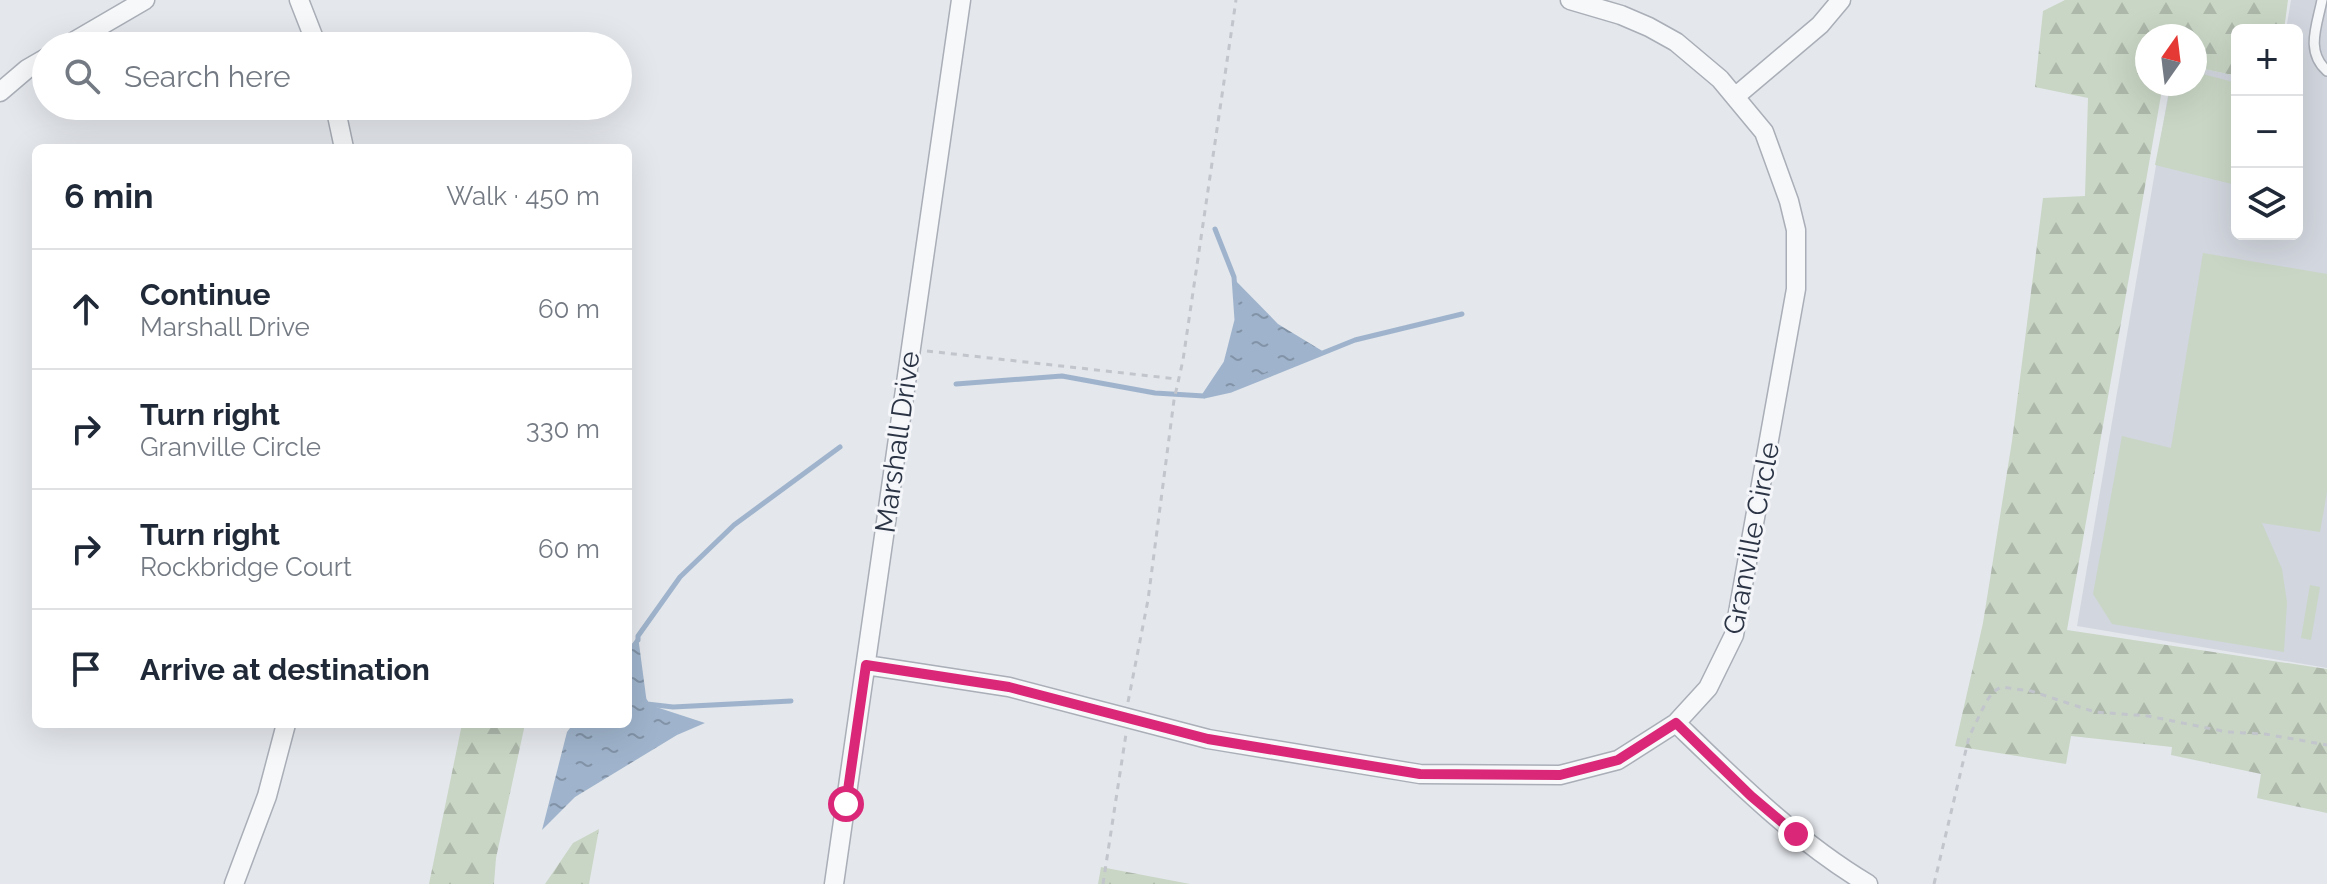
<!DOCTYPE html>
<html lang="en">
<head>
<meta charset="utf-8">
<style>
  body { margin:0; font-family:Raleway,sans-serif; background:#f6f6f7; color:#1f2937 }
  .controls { position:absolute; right:24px; top:24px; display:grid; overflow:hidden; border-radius:12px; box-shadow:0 8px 32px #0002 }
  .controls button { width:72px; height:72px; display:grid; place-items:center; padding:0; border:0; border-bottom:2px solid #e0e1e3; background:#fff; color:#1f2937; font:40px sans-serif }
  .compass { position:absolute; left:2135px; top:24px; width:72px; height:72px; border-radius:50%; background:#fff; box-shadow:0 8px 32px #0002; rotate:14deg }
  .stop { position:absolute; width:24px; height:24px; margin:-18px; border:6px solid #db2777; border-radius:50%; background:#fff }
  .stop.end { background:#db2777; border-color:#fff; box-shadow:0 2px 8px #0008 }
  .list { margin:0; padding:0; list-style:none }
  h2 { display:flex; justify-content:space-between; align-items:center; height:104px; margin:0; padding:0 32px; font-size:34px }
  h2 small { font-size:26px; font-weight:400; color:#747a83 }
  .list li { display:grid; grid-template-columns:52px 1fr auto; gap:24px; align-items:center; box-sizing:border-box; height:120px; padding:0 32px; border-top:2px solid #e0e1e3 }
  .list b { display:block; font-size:30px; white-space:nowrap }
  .list p { margin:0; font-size:26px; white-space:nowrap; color:#747a83 }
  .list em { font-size:26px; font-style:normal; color:#747a83 }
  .icon { flex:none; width:44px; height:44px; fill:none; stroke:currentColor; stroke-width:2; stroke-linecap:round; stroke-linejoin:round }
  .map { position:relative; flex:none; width:2327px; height:884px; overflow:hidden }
  .search { position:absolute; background:#fff; box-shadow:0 8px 32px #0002; left:32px; top:32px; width:600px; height:88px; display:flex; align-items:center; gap:20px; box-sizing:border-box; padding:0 28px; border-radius:44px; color:#747a83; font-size:30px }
  .panel { position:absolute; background:#fff; box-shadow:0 8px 32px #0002; left:32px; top:144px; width:600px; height:584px; border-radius:12px }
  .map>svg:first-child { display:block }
</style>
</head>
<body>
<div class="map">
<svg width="2327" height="884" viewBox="0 0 2327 884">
  <defs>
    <pattern id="forest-firs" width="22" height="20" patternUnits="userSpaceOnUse" patternTransform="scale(2)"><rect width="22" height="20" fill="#c9d6c5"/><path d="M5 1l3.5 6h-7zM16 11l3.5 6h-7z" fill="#adb8ab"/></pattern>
    <pattern id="water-ripples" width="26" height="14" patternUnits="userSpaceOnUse" patternTransform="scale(2)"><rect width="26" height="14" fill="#9fb4cc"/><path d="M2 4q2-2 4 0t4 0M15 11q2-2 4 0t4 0" fill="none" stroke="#8293a7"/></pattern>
  </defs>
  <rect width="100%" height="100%" fill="#e4e7ec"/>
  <path fill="#d2d6de" d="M 2291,0 L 2327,0 L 2327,668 L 2077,626 L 2170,84 L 2195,84 L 2195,67 L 2237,76 L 2237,234 L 2297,234 L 2297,30 L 2286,30 Z"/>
  <path fill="url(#forest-firs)" d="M 2065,0 L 2288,0 L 2284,30 L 2237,30 L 2237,76 L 2195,67 L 2195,36 L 2147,36 L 2147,84 L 2163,84 L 2067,630 L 2327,669 L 2327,813 L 2257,798 L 2261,774 L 2171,755 L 2172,747 L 2071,736 L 2066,764 L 1955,746 L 1983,623 L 2012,441 L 2043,198 L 2085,196 L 2088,98 L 2035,87 L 2043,11 Z
    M 462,724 L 525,724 L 496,858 L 494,884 L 429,884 Z
    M 599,829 L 589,884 L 545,884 L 573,843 Z
    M 1101,867 L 1190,884 L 1098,884 Z"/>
  <path fill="#c9d6c5" d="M 2195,72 L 2237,83 L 2237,181 L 2232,184 L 2155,165 L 2171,84 L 2195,84 Z
    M 2203,253 L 2327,274 L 2327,492 L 2320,532 L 2262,523 L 2282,569 L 2287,602 L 2284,652 L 2112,624 L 2093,594 L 2122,436 L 2171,448 Z
    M 2310,585 L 2320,587 L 2311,640 L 2301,638 Z"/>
  <path fill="url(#water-ripples)" d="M 1234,279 L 1278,324 L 1324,352 L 1231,390 L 1204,396 L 1226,363 L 1237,320 Z
    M 638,636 L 647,704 L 705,723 L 677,735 L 575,797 L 542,830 L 567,732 L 573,724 L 628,724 L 628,649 Z"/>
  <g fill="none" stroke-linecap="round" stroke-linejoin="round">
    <path stroke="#9fb4cc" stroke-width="5" d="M 956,384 L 1062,376 L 1155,393 L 1204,396 L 1231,390 L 1355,340 L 1462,314
      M 1204,396 L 1226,363 L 1237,320 L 1234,277 L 1215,229
      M 638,640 L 638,636 L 680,577 L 734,525 L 840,447
      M 644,700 L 647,704 L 673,707 L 791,701"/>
    <defs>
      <path id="service" d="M 2322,0 C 2317,26 2305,51 2327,71"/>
      <path id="minor" d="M 299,0 L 317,46
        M 66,46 L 145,0
        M 0,92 L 27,69 L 46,58
        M 1736,96 L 1820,25 L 1841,0
        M 335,106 L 344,148
        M 866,665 L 1009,687 L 1208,739 L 1420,774 L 1560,775 L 1618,760 L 1676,723 L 1708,688 L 1734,635 L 1796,289 L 1796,230 L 1789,201 L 1764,132 L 1720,79 L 1676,42 L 1649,27 L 1621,15 L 1570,0
        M 1676,723 C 1736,781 1796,841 1868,884
        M 234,884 L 267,796 L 286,724
        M 834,884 L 961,0"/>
    </defs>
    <use href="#service" stroke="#a9aeb7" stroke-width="12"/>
    <use href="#minor" stroke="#a9aeb7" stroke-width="21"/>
    <path stroke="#c2c5cb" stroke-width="3" stroke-dasharray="6 6" stroke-linecap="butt" d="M 927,351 L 1177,379
      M 1128,702 L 1148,600 L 1174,400 L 1183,360 L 1236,0
      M 1103,884 L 1126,734
      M 1934,884 L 1969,737 L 1986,702 L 1993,692 L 2001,687 L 2031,691 L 2095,712 L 2148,716 L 2227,732 L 2265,734 L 2327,745"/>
    <use href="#service" stroke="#f7f8fa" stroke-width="9"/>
    <use href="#minor" stroke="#f7f8fa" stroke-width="18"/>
  </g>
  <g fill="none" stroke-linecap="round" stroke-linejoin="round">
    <path stroke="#db2777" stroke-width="10" d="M 846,804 L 866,665 L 1009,687 L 1208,739 L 1420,774 L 1560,775 L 1618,760 L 1676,723 L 1751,796 L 1796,834"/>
  </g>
  <g text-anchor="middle" stroke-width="6" stroke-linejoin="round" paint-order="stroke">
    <g font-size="28" fill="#2b3445" stroke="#f4f6f9">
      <text transform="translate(897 442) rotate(-82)" y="10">Marshall Drive</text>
      <text transform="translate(1751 538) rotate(-79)" y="10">Granville Circle</text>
    </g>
  </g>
</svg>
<div class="controls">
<button>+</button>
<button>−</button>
<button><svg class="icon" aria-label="layers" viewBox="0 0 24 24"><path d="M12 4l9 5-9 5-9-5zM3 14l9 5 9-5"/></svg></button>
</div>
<svg class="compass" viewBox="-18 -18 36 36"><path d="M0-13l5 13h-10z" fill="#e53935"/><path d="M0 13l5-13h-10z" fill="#747a83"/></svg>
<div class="stop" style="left:846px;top:804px"></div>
<div class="stop end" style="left:1796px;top:834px"></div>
<div class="search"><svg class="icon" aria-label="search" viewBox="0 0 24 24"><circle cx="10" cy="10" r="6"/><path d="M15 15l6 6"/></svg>Search here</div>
<section class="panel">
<h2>6 min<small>Walk · 450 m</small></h2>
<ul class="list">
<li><svg class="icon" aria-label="ahead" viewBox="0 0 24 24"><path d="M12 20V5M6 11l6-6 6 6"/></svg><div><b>Continue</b><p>Marshall Drive</p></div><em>60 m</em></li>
<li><svg class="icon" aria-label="right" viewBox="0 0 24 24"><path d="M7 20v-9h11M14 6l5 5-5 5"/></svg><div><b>Turn right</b><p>Granville Circle</p></div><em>330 m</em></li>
<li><svg class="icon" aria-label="right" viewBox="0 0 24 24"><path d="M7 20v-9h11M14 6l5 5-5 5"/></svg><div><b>Turn right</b><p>Rockbridge Court</p></div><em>60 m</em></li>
<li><svg class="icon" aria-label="arrive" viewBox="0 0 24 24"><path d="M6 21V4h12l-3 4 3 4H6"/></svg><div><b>Arrive at destination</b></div></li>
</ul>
</section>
</div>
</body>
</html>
